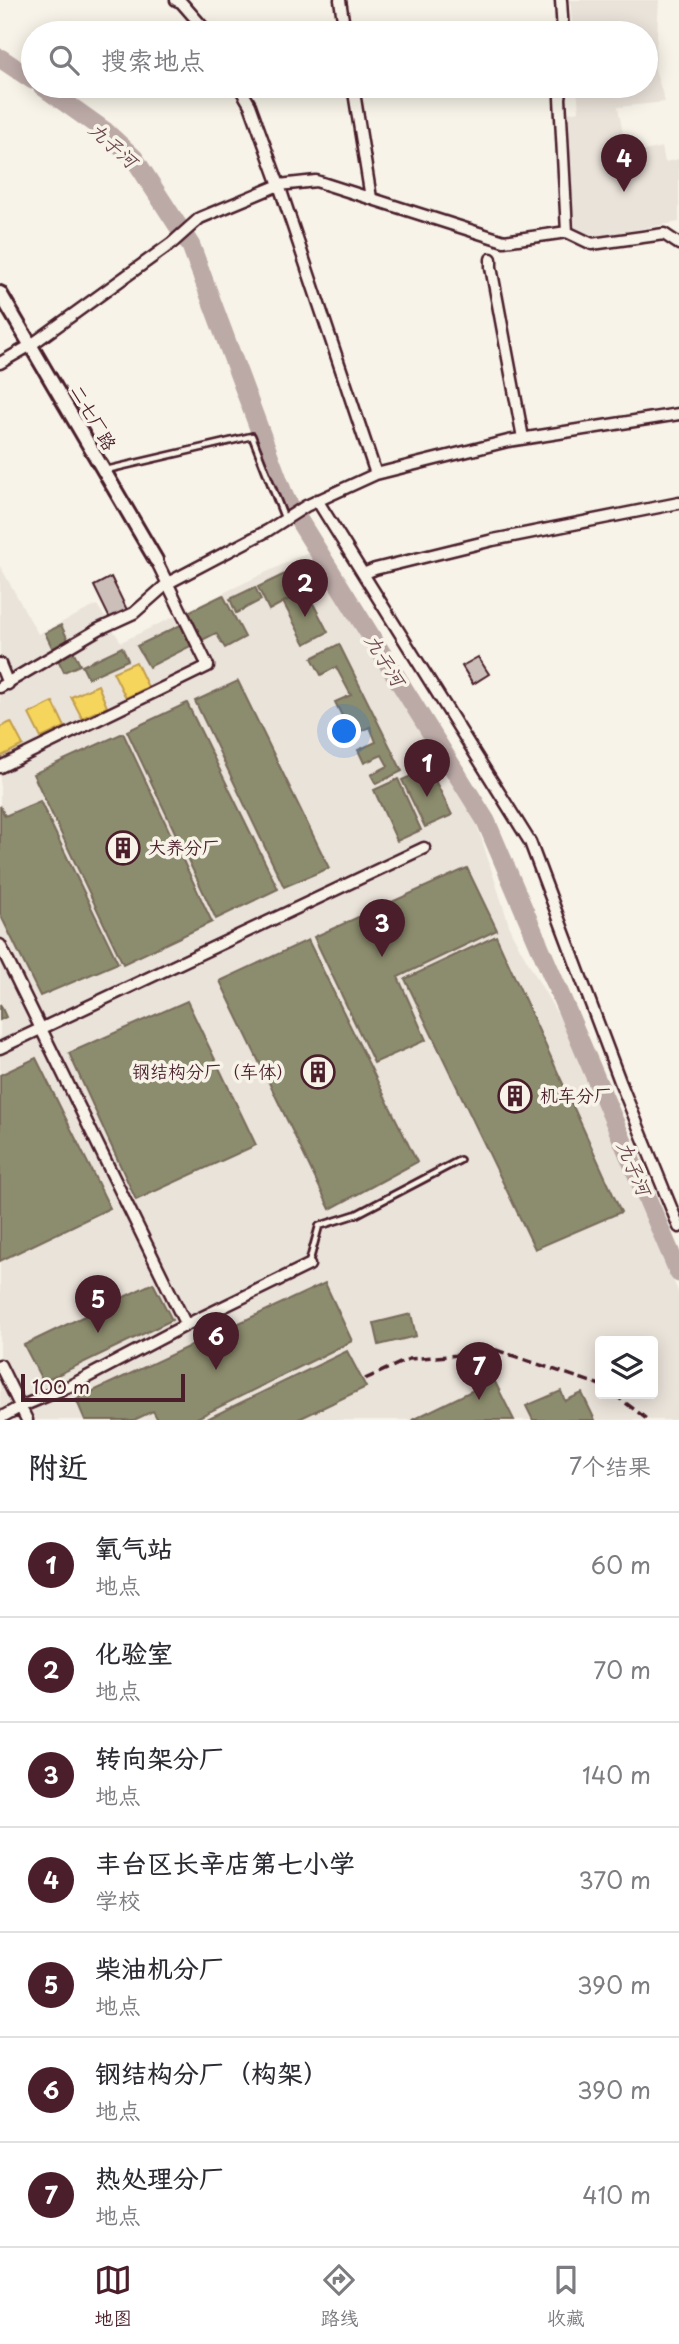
<!DOCTYPE html>
<html lang="zh">
<head>
<meta charset="utf-8">
<style>
  body { margin:0; font-family:"Playpen Sans","LXGW WenKai TC",sans-serif; background:#f2f2f3; color:#2b2b33 }
  .controls { position:absolute; right:21px; bottom:21px; display:grid; overflow:hidden; border-radius:7px; box-shadow:0 4px 18px #0003 }
  .controls button { width:63px; height:63px; display:grid; place-items:center; padding:0; border:0; border-bottom:2px solid #e1e1e2; background:#fff; color:#2b2b33; font:35px sans-serif }
  .scale { position:absolute; left:21px; bottom:18px; width:164px; box-sizing:border-box; padding-left:7px; border:4px solid #4a1f2b; border-top:0; font-size:19px; line-height:24px; white-space:nowrap; color:#4a1f2b; -webkit-text-stroke:5px #f7f3e8; paint-order:stroke }
  .you { position:absolute; left:345px; top:732px; width:24px; height:24px; margin:-18px; border:5px solid #fff; border-radius:50%; background:#1a73e8; box-shadow:0 0 0 10px #1a73e833 }
  .badge { display:grid; place-items:center; width:46px; height:46px; border-radius:50%; background:#4a1f2b; color:#fff; font-size:23px; font-weight:700 }
  .pin { position:absolute; translate:-50% -58px; filter:drop-shadow(0 2px 4px #0008) }
  .pin::after { content:''; position:absolute; top:37px; width:24px; height:21px; background:inherit; clip-path:polygon(0 0,100% 0,50% 100%) }
  .list { margin:0; padding:0; list-style:none }
  h2 { display:flex; justify-content:space-between; align-items:center; height:91px; margin:0; padding:0 28px; font-size:30px }
  h2 small { font-size:23px; font-weight:400; color:#7c7c81 }
  .list li { display:grid; grid-template-columns:46px 1fr auto; gap:21px; align-items:center; box-sizing:border-box; height:105px; padding:0 28px; border-top:2px solid #e1e1e2 }
  .list b { display:block; font-size:26px; white-space:nowrap }
  .list p { margin:0; font-size:23px; white-space:nowrap; color:#7c7c81 }
  .list em { font-size:23px; font-style:normal; color:#7c7c81 }
  .icon { flex:none; width:38px; height:38px; fill:none; stroke:currentColor; stroke-width:2; stroke-linecap:round; stroke-linejoin:round }
  .map { position:relative; flex:none; width:679px; height:1420px; overflow:hidden }
  .search { position:absolute; background:#fff; box-shadow:0 4px 18px #0003; left:21px; right:21px; top:21px; height:77px; display:flex; align-items:center; gap:18px; box-sizing:border-box; padding:0 24px; border-radius:38px; color:#7c7c81; font-size:26px }
  .sheet { height:826px; background:#fff }
  nav { display:flex; justify-content:space-around; align-items:center; box-sizing:border-box; height:98px; border-top:2px solid #e1e1e2; background:#fff; font-size:19px; color:#7c7c81 }
  nav a { display:grid; justify-items:center; gap:4px }
  nav .on { color:#4a1f2b }
  .map>svg:first-child { display:block }
</style>
</head>
<body>
<div class="map">
<svg width="679" height="1420" viewBox="0 0 679 1420">
  <rect width="100%" height="100%" fill="#f7f3e8"/>
  <filter id="ink" filterUnits="userSpaceOnUse"><feTurbulence type="fractalNoise" baseFrequency=".0143" numOctaves="2"/><feDisplacementMap in="SourceGraphic" scale="14" xChannelSelector="R" yChannelSelector="G"/><feConvolveMatrix kernelMatrix="1 2 1 2 8 2 1 2 1" color-interpolation-filters="sRGB"/></filter>
  <g filter="url(#ink)">
    <path fill="#eae3da" fill-rule="evenodd" d="M 570,0 L 659,0 L 655,69 L 665,102 L 618,107 L 627,155 L 662,147 L 665,162 L 679,159 L 679,222 L 593,237 L 575,227 L 556,115 L 579,111 L 577,86 L 646,86 L 646,33 L 573,33 Z
      M 313,550 L 477,825 L 512,934 L 569,1035 L 679,1294 L 679,1420 L 0,1420 L 0,566 L 38,634 L 97,605 L 121,642 ZM 600,1341 L 653,1341 L 653,1394 L 600,1394 Z"/>
    <path fill="#f6d55c" stroke="#c29e4d" stroke-width="2" d="M 136,662 L 148,687 L 126,698 L 113,672 Z
      M 98,685 L 107,707 L 82,718 L 71,697 Z
      M 53,702 L 65,727 L 41,738 L 29,714 Z
      M 11,722 L 23,745 L 0,757 L 0,727 Z"/>
    <path fill="#8c8c6e" stroke="#786b5a" stroke-width="2" d="M 295,569 L 306,590 L 269,610 L 258,587 Z
      M 255,587 L 261,600 L 236,613 L 230,599 Z
      M 306,590 L 328,632 L 305,644 L 283,602 Z
      M 223,595 L 245,637 L 225,648 L 216,633 L 149,667 L 137,646 L 185,623 L 182,615 Z
      M 61,625 L 80,665 L 64,672 L 45,633 Z
      M 339,644 L 402,771 L 376,784 L 371,775 L 388,766 L 382,755 L 364,763 L 358,750 L 376,742 L 370,727 L 352,736 L 335,702 L 351,695 L 336,667 L 321,675 L 312,658 Z
      M 122,647 L 128,660 L 88,678 L 82,666 Z
      M 238,681 L 329,868 L 284,887 L 195,701 Z
      M 187,703 L 278,889 L 216,919 L 127,731 Z
      M 123,733 L 212,922 L 123,964 L 33,774 Z
      M 429,768 L 452,815 L 425,827 L 402,780 Z
      M 398,779 L 421,830 L 397,841 L 374,790 Z
      M 40,801 L 118,963 L 40,996 L 0,914 L 0,806 L 5,816 Z
      M 467,868 L 497,930 L 398,977 L 426,1040 L 374,1063 L 314,937 Z
      M 496,936 L 621,1212 L 535,1249 L 405,979 Z
      M 308,940 L 417,1162 L 330,1209 L 220,981 Z
      M 187,1001 L 256,1145 L 136,1200 L 69,1053 Z
      M 0,1004 L 6,1017 L 0,1020 Z
      M 36,1058 L 110,1208 L 0,1261 L 0,1075 Z
      M 153,1283 L 172,1320 L 43,1382 L 24,1345 Z
      M 325,1283 L 352,1341 L 193,1420 L 158,1420 L 153,1411 L 134,1420 L 85,1420 L 76,1399 Z
      M 411,1314 L 416,1336 L 379,1345 L 374,1323 Z
      M 347,1351 L 366,1387 L 297,1420 L 205,1420 Z
      M 494,1380 L 514,1420 L 412,1420 Z
      M 561,1391 L 565,1401 L 582,1393 L 595,1420 L 533,1420 L 526,1406 Z"/>
    <g fill="none" stroke-linecap="round" stroke-linejoin="round">
      <path stroke="#bcaaa7" stroke-width="19" d="M 0,58 L 33,80
        M 42,86 L 105,131 L 134,158 L 191,246 L 285,498 L 486,821 L 679,1273"/>
    </g>
    <path fill="#ccbfb9" stroke="#4a1f2b" stroke-width="2" d="M 111,577 L 129,614 L 112,623 L 94,586 Z
      M 478,657 L 489,674 L 473,684 L 462,666 Z"/>
    <g fill="none" stroke-linecap="round" stroke-linejoin="round">
      <defs>
        <path id="service" d="M 106,470 L 252,436 L 285,520
          M 309,1263 L 319,1226 L 357,1214 L 460,1160"/>
        <path id="minor" d="M 176,0 L 181,2 L 208,33
          M 340,0 L 345,33
          M 561,0 L 563,33
          M 239,86 L 250,105 L 279,185 L 376,474
          M 353,86 L 371,198
          M 562,86 L 560,98 L 567,232
          M 491,259 L 491,267 L 523,438
          M 0,363 L 31,345 L 172,243 L 200,218 L 279,185 L 316,181 L 504,241 L 567,232 L 592,244 L 664,234 L 679,244
          M 317,500 L 530,842 L 621,1084 L 679,1227
          M 363,574 L 375,569 L 493,540 L 679,503
          M 0,664 L 8,684
          M 0,687 L 99,629 L 134,613 L 168,583 L 267,531 L 306,506 L 376,474 L 508,441 L 679,414
          M 0,767 L 208,666 L 156,560
          M 0,945 L 186,1325
          M 0,1048 L 424,848
          M 0,1365 L 27,1420
          M 0,1418 L 20,1407 L 70,1386 L 186,1325 L 309,1265"/>
        <path id="tertiary" d="M 0,293 L 156,560"/>
      </defs>
      <use href="#service" stroke="#4a1f2b" stroke-width="10"/>
      <use href="#minor" stroke="#4a1f2b" stroke-width="15"/>
      <use href="#tertiary" stroke="#4a1f2b" stroke-width="18"/>
      <use href="#service" stroke="#f7f3e8" stroke-width="4.5"/>
      <use href="#minor" stroke="#f7f3e8" stroke-width="10"/>
      <use href="#tertiary" stroke="#f7f3e8" stroke-width="12"/>
      <path stroke="#4a1f2b" stroke-width="3.5" stroke-dasharray="10 5" stroke-linecap="butt" d="M 365,1379 L 409,1359 L 473,1354 L 496,1350 L 600,1385
        M 614,1394 L 648,1420"/>
    </g>
  </g>
  <defs>
    <symbol id="building-ring" viewBox="-11 -11 22 22"><circle r="9.5" fill="#f7f3e8" stroke="#4a1f2b" stroke-width="1.5"/><path d="M-4-6H4V6H1V3H-1V6H-4ZM-2.5-4.3h1.7v1.8h-1.7ZM.8-4.3h1.7v1.8H.8ZM-2.5-1h1.7V.8h-1.7ZM.8-1h1.7V.8H.8Z" fill="#4a1f2b"/></symbol>
  </defs>
  <g fill-rule="evenodd">
    <use href="#building-ring" x="104" y="829" width="38" height="38"/>
    <use href="#building-ring" x="299" y="1053" width="38" height="38"/>
    <use href="#building-ring" x="496" y="1077" width="38" height="38"/>
  </g>
  <g text-anchor="middle" stroke-width="7" stroke-linejoin="round" paint-order="stroke">
    <g font-size="18" fill="#4a1f2b" stroke="#f7f3e8">
      <text transform="translate(93 418) rotate(60)" y="6">二七厂路</text>
    </g>
    <g font-size="18" fill="#4a1f2b" stroke="#f7f3e8" text-anchor="start">
      <text x="148" y="854">大养分厂</text>
      <text x="294" y="1078" text-anchor="end">钢结构分厂（车体）</text>
      <text x="540" y="1102">机车分厂</text>
    </g>
    <g font-size="19" font-style="italic" fill="#6c4950" stroke="#f7f3e8">
      <text transform="translate(113 145) rotate(42)" y="7">九子河</text>
      <text transform="translate(385 660) rotate(58)" y="7">九子河</text>
      <text transform="translate(634 1168) rotate(67)" y="7">九子河</text>
    </g>
  </g>
</svg>
<div class="controls">
<button><svg class="icon" aria-label="layers" viewBox="0 0 24 24"><path d="M12 4l9 5-9 5-9-5zM3 14l9 5 9-5"/></svg></button>
</div>
<div class="scale">100 m</div>
<div class="you"></div>
<div class="pin badge" style="left:427px;top:797px">1</div>
<div class="pin badge" style="left:305px;top:617px">2</div>
<div class="pin badge" style="left:382px;top:957px">3</div>
<div class="pin badge" style="left:624px;top:192px">4</div>
<div class="pin badge" style="left:98px;top:1333px">5</div>
<div class="pin badge" style="left:216px;top:1370px">6</div>
<div class="pin badge" style="left:479px;top:1400px">7</div>
<div class="search"><svg class="icon" aria-label="search" viewBox="0 0 24 24"><circle cx="10" cy="10" r="6"/><path d="M15 15l6 6"/></svg>搜索地点</div>
</div>
<section class="sheet">
<h2>附近<small>7个结果</small></h2>
<ul class="list">
<li><span class="badge">1</span><div><b>氧气站</b><p>地点</p></div><em>60 m</em></li>
<li><span class="badge">2</span><div><b>化验室</b><p>地点</p></div><em>70 m</em></li>
<li><span class="badge">3</span><div><b>转向架分厂</b><p>地点</p></div><em>140 m</em></li>
<li><span class="badge">4</span><div><b>丰台区长辛店第七小学</b><p>学校</p></div><em>370 m</em></li>
<li><span class="badge">5</span><div><b>柴油机分厂</b><p>地点</p></div><em>390 m</em></li>
<li><span class="badge">6</span><div><b>钢结构分厂（构架）</b><p>地点</p></div><em>390 m</em></li>
<li><span class="badge">7</span><div><b>热处理分厂</b><p>地点</p></div><em>410 m</em></li>
</ul>
</section>
<nav>
<a class="on"><svg class="icon" aria-label="map" viewBox="0 0 24 24"><path d="M3 6l6-2 6 2 6-2v14l-6 2-6-2-6 2zM9 4v14M15 6v14"/></svg>地图</a>
<a><svg class="icon" aria-label="directions" viewBox="0 0 24 24"><path d="M12 3l9 9-9 9-9-9zM9 14v-3h6M13 9l2 2-2 2"/></svg>路线</a>
<a><svg class="icon" aria-label="saved" viewBox="0 0 24 24"><path d="M7 4h10v16l-5-4-5 4z"/></svg>收藏</a>
</nav>
</body>
</html>
